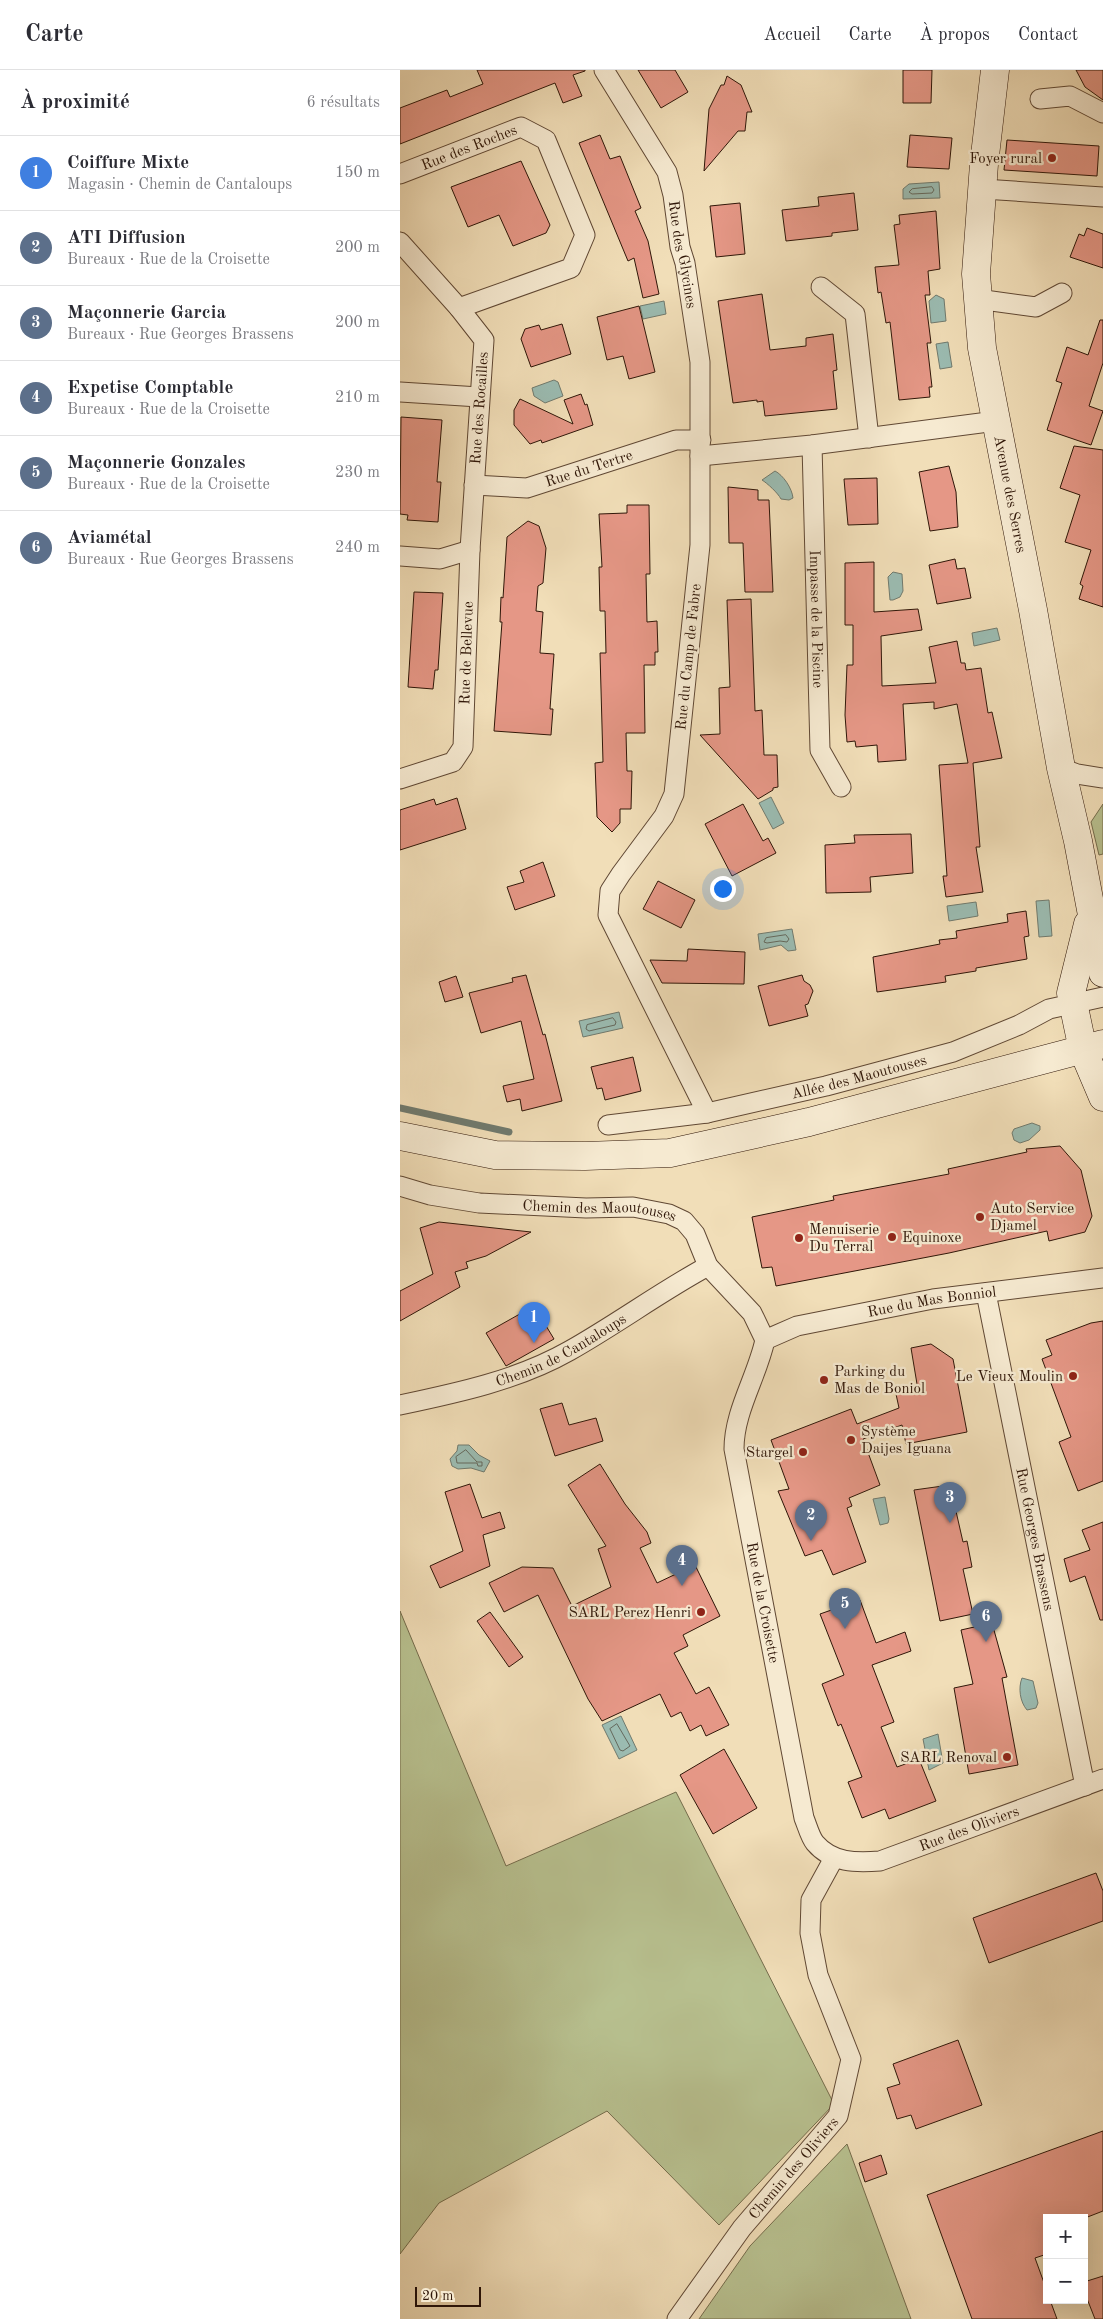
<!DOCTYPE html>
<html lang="fr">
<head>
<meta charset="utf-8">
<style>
  body { margin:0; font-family:"Old Standard TT",serif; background:#f7f7f7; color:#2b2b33 }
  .controls { position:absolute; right:15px; bottom:15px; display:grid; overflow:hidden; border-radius:0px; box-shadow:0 5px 20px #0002 }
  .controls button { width:45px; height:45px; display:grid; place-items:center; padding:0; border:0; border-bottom:1px solid #e1e1e2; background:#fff; color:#2b2b33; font:25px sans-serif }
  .scale { position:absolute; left:15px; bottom:12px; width:66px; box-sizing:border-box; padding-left:5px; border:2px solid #2f1608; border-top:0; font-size:14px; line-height:18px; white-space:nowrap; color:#2f1608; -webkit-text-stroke:4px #f6ead1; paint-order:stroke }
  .you { position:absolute; left:322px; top:818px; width:18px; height:18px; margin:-12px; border:4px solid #fff; border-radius:50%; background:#1a73e8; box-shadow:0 0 0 8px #1a73e833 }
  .badge { display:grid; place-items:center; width:32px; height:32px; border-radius:50%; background:#ea580c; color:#fff; font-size:16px; font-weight:700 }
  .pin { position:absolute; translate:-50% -41px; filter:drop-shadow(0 1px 2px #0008) }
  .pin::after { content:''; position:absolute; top:26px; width:18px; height:15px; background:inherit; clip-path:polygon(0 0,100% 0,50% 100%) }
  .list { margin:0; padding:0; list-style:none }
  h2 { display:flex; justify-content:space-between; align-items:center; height:65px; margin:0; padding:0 20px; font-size:21px }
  h2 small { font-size:16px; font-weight:400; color:#7c7c81 }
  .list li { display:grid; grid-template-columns:32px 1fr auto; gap:15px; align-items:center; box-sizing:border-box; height:75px; padding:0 20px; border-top:1px solid #e1e1e2 }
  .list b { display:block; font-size:19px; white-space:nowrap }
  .list p { margin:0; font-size:16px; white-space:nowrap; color:#7c7c81 }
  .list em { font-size:16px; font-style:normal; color:#7c7c81 }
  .map { position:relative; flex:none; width:703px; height:2249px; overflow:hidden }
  header { display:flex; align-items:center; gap:30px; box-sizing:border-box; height:70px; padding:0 25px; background:#fff; border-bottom:1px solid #e1e1e2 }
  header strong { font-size:24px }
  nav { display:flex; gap:28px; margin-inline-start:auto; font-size:18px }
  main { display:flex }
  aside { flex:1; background:#fff }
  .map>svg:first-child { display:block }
</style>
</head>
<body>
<header>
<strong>Carte</strong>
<nav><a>Accueil</a><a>Carte</a><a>À propos</a><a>Contact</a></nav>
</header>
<main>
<aside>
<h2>À proximité<small>6 résultats</small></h2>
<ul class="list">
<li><span class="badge" style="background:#3f7fe0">1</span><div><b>Coiffure Mixte</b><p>Magasin · Chemin de Cantaloups</p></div><em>150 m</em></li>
<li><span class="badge" style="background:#5c6f8a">2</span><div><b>ATI Diffusion</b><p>Bureaux · Rue de la Croisette</p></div><em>200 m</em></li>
<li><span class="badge" style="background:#5c6f8a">3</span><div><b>Maçonnerie Garcia</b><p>Bureaux · Rue Georges Brassens</p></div><em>200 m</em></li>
<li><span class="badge" style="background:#5c6f8a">4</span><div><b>Expetise Comptable</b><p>Bureaux · Rue de la Croisette</p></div><em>210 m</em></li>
<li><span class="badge" style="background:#5c6f8a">5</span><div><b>Maçonnerie Gonzales</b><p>Bureaux · Rue de la Croisette</p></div><em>230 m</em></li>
<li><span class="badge" style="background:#5c6f8a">6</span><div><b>Aviamétal</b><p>Bureaux · Rue Georges Brassens</p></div><em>240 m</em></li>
</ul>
</aside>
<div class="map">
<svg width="703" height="2249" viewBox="0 0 703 2249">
  <rect width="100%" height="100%" fill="#f1deb8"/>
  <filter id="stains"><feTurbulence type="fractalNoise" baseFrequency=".004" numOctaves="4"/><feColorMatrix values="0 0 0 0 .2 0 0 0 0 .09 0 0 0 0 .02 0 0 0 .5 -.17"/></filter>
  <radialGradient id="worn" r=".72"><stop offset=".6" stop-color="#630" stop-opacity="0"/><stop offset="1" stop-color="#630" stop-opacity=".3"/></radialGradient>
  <path fill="#b8c190" stroke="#746c4c" d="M 703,734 L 703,784 L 699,785 L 691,752 Z
    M 0,1541 L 106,1796 L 276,1722 L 434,2034 L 319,2155 L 207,2041 L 39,2133 L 0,2184 Z
    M 447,2074 L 511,2249 L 299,2249 L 350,2176 Z"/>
  <path fill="#9bbcb2" stroke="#707a6e" d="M 539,112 L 540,128 L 503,129 L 503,119 L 509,114 Z
    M 536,225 L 544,229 L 546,251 L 531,253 L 529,231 Z
    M 264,231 L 266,244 L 243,249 L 240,236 Z
    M 548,272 L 552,297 L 540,299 L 536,274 Z
    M 154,310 L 158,312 L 163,326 L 145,333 L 134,326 L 132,318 Z
    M 375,401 C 383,405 392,418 393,428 L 389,430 L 381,429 C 378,423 367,413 362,410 Z
    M 493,502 L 502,504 L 503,521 L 500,527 L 493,530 L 490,530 L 488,507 Z
    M 597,558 L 600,570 L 574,576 L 572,563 Z
    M 371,727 L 384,753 L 373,759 L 359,733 Z
    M 649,830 L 652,866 L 639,867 L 636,831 Z
    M 576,832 L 578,846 L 549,851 L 547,836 Z
    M 392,859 L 396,880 L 388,881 L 381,875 L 360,880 L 358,864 Z
    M 219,942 L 223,958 L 183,967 L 179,951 Z
    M 632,1053 L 640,1056 L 640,1060 L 629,1070 L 620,1073 L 614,1070 L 612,1063 L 614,1059 Z
    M 58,1375 L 69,1375 L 79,1385 L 90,1391 L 84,1402 L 71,1398 L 58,1399 L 52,1396 L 50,1389 L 57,1381 Z
    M 485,1427 L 489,1449 L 488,1453 L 480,1455 L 473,1429 Z
    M 622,1608 L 633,1611 L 638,1633 L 636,1638 L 627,1640 C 620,1632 618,1618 622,1608 Z
    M 221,1646 L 237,1680 L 219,1689 L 202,1655 Z
    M 538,1664 L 543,1693 L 529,1700 L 523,1669 Z"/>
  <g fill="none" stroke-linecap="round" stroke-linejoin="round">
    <path stroke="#65695d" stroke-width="1" d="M 532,117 L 534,120 L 532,123 L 512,124 L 509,122 L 512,119 Z
      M 386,865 L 389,869 L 387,872 L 380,871 L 367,873 L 364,872 L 366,868 Z
      M 213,948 L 216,952 L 215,955 L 189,961 L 186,959 L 187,955 Z
      M 66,1380 L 77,1392 L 82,1392 L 82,1396 L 78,1396 L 77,1393 L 57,1393 L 56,1387 Z
      M 217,1654 L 230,1676 L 223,1681 L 220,1680 L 210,1659 Z"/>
    <path stroke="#707a6e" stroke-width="7" d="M 0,1038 L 109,1062"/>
  </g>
  <path fill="#e59786" stroke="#2f1608" d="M 77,0 L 185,0 L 185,1 L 173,5 L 182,26 L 163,33 L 155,13 L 0,74 L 0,38 L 47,20 L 50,27 L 83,14 Z
    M 238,0 L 275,0 L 288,22 L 261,38 Z
    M 503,0 L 532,0 L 531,33 L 503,33 Z
    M 676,0 L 703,0 L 703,30 L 685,17 Z
    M 327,6 L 341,15 L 352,42 L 347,42 L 345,61 L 338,61 L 304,101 L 309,39 L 321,15 L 324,15 Z
    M 200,65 L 210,89 L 220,86 L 241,138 L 235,141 L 248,171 L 259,224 L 243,228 L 234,188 L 228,191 L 179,73 Z
    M 510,65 L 552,68 L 549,99 L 507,97 Z
    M 607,70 L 699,76 L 697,106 L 604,100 Z
    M 121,91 L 150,155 L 146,163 L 113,176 L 99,145 L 68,157 L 51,117 Z
    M 454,123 L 458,160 L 432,163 L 432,166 L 386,171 L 382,140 L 419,136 L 418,127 Z
    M 340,133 L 345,184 L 316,187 L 310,136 Z
    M 536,141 L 540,199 L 528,201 L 530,225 L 525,225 L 531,273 L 527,273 L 532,317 L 529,317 L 530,327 L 499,330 L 490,252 L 486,253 L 481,222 L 478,223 L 475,197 L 499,195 L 494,155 L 500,154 L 499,145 Z
    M 687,158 L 703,164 L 703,198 L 670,187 L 679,164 L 684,166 Z
    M 362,224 L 370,280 L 406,276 L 406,268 L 433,264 L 437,300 L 433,301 L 437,339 L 365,346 L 363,331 L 357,332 L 357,330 L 333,333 L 318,231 Z
    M 239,236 L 255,302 L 229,309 L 223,286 L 207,290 L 197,247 Z
    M 700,250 L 703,250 L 703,293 L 689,336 L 703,341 L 691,375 L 647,360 L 662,313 L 656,311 L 667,277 L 688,285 Z
    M 162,254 L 171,284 L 131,297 L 121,269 L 125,259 L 139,255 L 141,260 Z
    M 181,324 L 185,335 L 187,334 L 193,355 L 142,373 L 141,370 L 130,374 L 114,355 L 114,340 L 120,329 L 173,354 L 164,330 Z
    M 1,347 L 42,350 L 37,412 L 41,412 L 38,452 L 7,450 L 8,445 L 0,444 Z
    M 674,376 L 703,380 L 703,537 L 679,529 L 683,516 L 680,514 L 691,480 L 665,472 L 680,425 L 660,418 Z
    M 549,396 L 556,422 L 558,457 L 530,461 L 519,402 Z
    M 477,408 L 478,454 L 448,455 L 444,409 Z
    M 328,417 L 358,420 L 358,430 L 369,430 L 373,522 L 345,522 L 343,473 L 329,473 Z
    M 227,435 L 249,435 L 250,504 L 246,504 L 247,552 L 257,551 L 258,582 L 255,582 L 255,595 L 244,595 L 245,663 L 226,663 L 227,701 L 232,701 L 231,739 L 220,739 L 220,753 L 212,762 L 197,747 L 195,693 L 203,692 L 200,583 L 206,583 L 205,541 L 200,541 L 199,497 L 202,497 L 199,444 L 227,443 Z
    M 128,451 L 139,456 L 146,478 L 143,513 L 138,516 L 136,541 L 143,542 L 140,583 L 154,584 L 150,639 L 153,639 L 151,665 L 94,661 L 102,552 L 100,552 L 101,527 L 103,528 L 107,467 Z
    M 555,489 L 557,499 L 565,498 L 571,528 L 537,534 L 529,495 Z
    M 474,492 L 474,542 L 518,539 L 522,560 L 481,566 L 482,616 L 536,613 L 529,577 L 557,571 L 561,593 L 565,593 L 566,600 L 581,598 L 588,643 L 592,642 L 602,688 L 573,693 L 580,777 L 576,777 L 583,822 L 546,827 L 543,806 L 547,806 L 539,695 L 568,693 L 557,634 L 534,639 L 534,632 L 503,634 L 506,690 L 478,692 L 477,675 L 456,677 L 455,671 L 447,672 L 445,645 L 447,595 L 453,595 L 453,555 L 445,555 L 445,493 Z
    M 14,522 L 43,523 L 38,600 L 35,600 L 33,619 L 8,617 Z
    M 351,529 L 355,641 L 362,640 L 364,685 L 377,685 L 378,717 L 373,718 L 373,720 L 358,729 L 300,665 L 320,664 L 319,618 L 330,617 L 327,530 Z
    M 57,728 L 66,759 L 0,780 L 0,740 L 34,729 L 36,735 Z
    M 343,734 L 363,771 L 368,768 L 376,783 L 332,806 L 305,754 Z
    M 511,764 L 513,803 L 470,807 L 471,822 L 426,823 L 425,775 L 455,773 L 454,765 Z
    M 143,792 L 155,826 L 115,840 L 107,817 L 124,812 L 120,801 Z
    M 258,811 L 295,830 L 281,858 L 243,839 Z
    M 626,841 L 629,866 L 624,867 L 627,889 L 576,898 L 576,901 L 545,906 L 546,912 L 477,922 L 473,887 L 540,874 L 539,870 L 557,868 L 556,861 L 608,852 L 607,844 Z
    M 288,879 L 345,882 L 344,914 L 262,913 L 250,890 L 287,891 Z
    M 126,905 L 143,965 L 145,964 L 162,1031 L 122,1041 L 120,1029 L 107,1032 L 103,1016 L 134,1009 L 121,951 L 81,963 L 69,923 L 113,912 L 112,908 Z
    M 402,905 L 404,911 L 410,915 L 413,921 L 408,934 L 405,935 L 408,946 L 369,956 L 358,916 Z
    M 56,906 L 63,927 L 45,932 L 39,912 Z
    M 233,987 L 241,1021 L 205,1030 L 202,1018 L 197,1019 L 191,997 Z
    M 660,1076 L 681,1100 L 692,1146 L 685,1162 L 649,1171 L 647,1161 L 549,1183 L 376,1216 L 372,1197 L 362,1198 L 352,1147 L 434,1130 L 433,1126 L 549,1104 L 548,1099 L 627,1082 L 626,1079 Z
    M 39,1152 L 131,1162 L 86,1186 L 66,1192 L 68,1198 L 55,1202 L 60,1217 L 0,1251 L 0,1221 L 33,1204 L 20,1158 Z
    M 134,1236 L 154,1269 L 106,1296 L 86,1263 Z
    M 703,1251 L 703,1411 L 678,1421 L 659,1372 L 671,1367 L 642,1289 L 652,1285 L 646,1270 L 691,1253 Z
    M 531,1274 L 553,1289 L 567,1362 L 506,1374 L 502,1355 L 463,1369 L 480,1415 L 449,1428 L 452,1436 L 447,1438 L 466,1492 L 433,1505 L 422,1480 L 405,1486 L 378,1421 L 389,1419 L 371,1370 L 451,1339 L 457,1354 L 499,1338 L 496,1324 L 518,1320 L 511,1278 Z
    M 162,1333 L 169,1355 L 196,1348 L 203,1371 L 155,1386 L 140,1339 Z
    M 200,1394 L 225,1434 L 247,1462 L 251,1473 L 240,1478 L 257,1513 L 295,1495 L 320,1546 L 283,1565 L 288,1576 L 274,1583 L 296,1624 L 309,1617 L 329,1655 L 306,1666 L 301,1655 L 290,1661 L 281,1642 L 271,1647 L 260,1624 L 202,1651 L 188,1629 L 138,1525 L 104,1542 L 89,1513 L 122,1497 L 153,1498 L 172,1536 L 211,1517 L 198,1479 L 206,1476 L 168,1415 Z
    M 70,1414 L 82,1448 L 100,1442 L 105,1458 L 83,1465 L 90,1496 L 40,1518 L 30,1496 L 63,1481 L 45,1422 Z
    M 550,1415 L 563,1472 L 567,1471 L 572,1497 L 563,1499 L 573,1544 L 540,1551 L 514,1420 Z
    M 703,1452 L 703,1550 L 700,1550 L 685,1506 L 670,1512 L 664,1489 L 690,1480 L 682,1460 Z
    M 460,1530 L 476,1573 L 505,1562 L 511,1581 L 472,1595 L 494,1652 L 481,1657 L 497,1697 L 519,1689 L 536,1731 L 489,1749 L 485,1739 L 462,1748 L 448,1712 L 462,1707 L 441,1654 L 438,1656 L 422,1614 L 444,1605 L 420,1544 Z
    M 90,1542 L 123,1587 L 109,1597 L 77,1551 Z
    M 592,1553 L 607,1607 L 602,1608 L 618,1695 L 569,1704 L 554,1618 L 573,1614 L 561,1560 Z
    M 324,1679 L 357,1738 L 313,1764 L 280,1705 Z
    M 696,1803 L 703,1821 L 703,1851 L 589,1893 L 573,1848 Z
    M 558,1970 L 582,2035 L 516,2059 L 511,2045 L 497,2049 L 487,2018 L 500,2014 L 493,1994 Z
    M 703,2061 L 703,2141 L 685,2148 L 647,2148 L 647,2184 L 635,2188 L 647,2221 L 647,2230 L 650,2230 L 657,2249 L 572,2249 L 527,2125 Z
    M 481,2085 L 487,2104 L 465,2112 L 459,2093 Z
    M 703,2206 L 703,2249 L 695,2249 L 684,2221 L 684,2212 Z"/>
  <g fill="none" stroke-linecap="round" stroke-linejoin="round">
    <defs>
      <g id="street">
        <path id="s1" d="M 204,0 L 267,102 L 273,125 L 280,177 L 285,193 L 300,292 L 300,475 L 274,724 L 264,746 L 221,804 L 210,821 L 208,845 L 307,1043"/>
        <path d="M 640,29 L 670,26 L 703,43"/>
        <path id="s2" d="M 0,104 L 121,57 L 146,70 L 185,165 L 171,198 L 59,238"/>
        <path d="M 583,119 L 703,127"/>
        <path d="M 0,172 L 59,238 L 84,270 L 70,480 L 63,677 L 53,692 L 0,709"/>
        <path d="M 421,217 L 455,244 L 469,368"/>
        <path d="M 577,229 L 636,237 L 662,223"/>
        <path d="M 0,322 L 79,327"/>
        <path id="s3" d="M 412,375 L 420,680 L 441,717"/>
        <path d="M 300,386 L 412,375 L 596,351"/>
        <path id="s4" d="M 74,415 L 127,418 L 276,370 L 301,370"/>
        <path d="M 0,486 L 40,489 L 70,480"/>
        <path d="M 661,698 L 677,704 L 703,708"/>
        <path id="s5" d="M 208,1055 L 307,1043 L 426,1016 L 553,982 L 619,955 L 649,939 L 703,927"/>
        <path id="s6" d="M 0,1116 L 30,1125 L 79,1133 L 186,1138 L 233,1137 L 269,1144 L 284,1151 L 295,1164 L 308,1196 L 352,1243 L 365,1270"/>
        <path id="s7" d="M 586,1223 L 685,1716"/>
        <path id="s8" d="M 365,1270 C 357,1307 334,1341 334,1379 L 404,1748 C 407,1755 410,1767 415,1773 C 432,1793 456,1793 480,1791 L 703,1709"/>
        <path id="s9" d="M 365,1270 L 397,1256 L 533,1229 L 703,1208"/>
        <path id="s10" d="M 0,1335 C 57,1323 118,1310 169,1281 C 217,1254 260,1222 308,1196"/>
        <path id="s11" d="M 277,2249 L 342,2158 L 438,2046 L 451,1989 L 418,1905 L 410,1863 L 411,1830 L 434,1788"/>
      </g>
      <g id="secondary">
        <path id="s12" d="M 595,0 L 584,94 L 576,204 L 582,278 L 633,540 L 661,698 L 678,771 L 703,903"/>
        <path d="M 688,854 L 671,923 L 683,980 L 703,1027"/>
        <path d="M 0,1066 L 95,1085 L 185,1086 L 270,1083 L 409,1052 L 703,974"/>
      </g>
    </defs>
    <use href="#street" stroke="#604834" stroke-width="21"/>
    <use href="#secondary" stroke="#2f1608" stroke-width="29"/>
    <use href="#street" stroke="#f6ead1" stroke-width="19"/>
    <use href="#secondary" stroke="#f6ead1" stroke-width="28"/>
  </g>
  <g fill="#8f2418" stroke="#f6ead1" stroke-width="2">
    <circle cx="652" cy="88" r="5"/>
    <circle cx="580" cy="1147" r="5"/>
    <circle cx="492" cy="1167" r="5"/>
    <circle cx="399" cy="1168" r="5"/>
    <circle cx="673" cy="1306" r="5"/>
    <circle cx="424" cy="1310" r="5"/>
    <circle cx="451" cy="1370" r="5"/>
    <circle cx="403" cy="1382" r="5"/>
    <circle cx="301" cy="1542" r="5"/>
    <circle cx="607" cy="1687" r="5"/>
  </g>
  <g text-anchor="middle" stroke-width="4.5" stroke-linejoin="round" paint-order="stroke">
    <g font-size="15" fill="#2f1608" stroke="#f6ead1">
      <text dy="5" stroke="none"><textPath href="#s2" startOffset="74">Rue des Roches</textPath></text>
      <text dy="5" stroke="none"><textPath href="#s1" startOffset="204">Rue des Glycines</textPath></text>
      <text transform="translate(79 338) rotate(-86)" y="5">Rue des Rocailles</text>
      <text dy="5" stroke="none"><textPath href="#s4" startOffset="118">Rue du Tertre</textPath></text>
      <text dy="5" stroke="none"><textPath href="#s12" startOffset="428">Avenue des Serres</textPath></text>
      <text dy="5" stroke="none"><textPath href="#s3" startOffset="174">Impasse de la Piscine</textPath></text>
      <text transform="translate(66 583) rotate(-88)" y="5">Rue de Bellevue</text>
      <text transform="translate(288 587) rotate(-84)" y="5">Rue du Camp de Fabre</text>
      <text dy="5" stroke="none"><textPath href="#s5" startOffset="256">Allée des Maoutouses</textPath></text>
      <text dy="5" stroke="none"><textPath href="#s6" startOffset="202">Chemin des Maoutouses</textPath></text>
      <text dy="5" stroke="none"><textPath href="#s9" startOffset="172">Rue du Mas Bonniol</textPath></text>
      <text dy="5" stroke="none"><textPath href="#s10" startOffset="171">Chemin de Cantaloups</textPath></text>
      <text dy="5" stroke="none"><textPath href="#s7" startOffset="251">Rue Georges Brassens</textPath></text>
      <text dy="5" stroke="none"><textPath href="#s8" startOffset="270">Rue de la Croisette</textPath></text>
      <text dy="5" stroke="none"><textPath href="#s8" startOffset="682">Rue des Oliviers</textPath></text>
      <text dy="5" stroke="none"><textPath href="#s11" startOffset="191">Chemin des Oliviers</textPath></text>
    </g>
    <g font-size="15" fill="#2f1608" stroke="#f6ead1" text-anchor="end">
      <text x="642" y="93">Foyer rural</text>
      <text x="590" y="1143" text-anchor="start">Auto Service<tspan x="590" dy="17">Djamel</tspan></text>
      <text x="409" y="1164" text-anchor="start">Menuiserie<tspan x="409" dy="17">Du Terral</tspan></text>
      <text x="502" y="1172" text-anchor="start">Equinoxe</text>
      <text x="434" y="1306" text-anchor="start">Parking du<tspan x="434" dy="17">Mas de Boniol</tspan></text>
      <text x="663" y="1311">Le Vieux Moulin</text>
      <text x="461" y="1366" text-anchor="start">Système<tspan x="461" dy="17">Daijes Iguana</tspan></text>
      <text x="393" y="1387">Stargel</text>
      <text x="291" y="1547">SARL Perez Henri</text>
      <text x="597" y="1692">SARL Renoval</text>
    </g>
  </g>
  <rect width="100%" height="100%" filter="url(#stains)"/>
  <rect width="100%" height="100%" fill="url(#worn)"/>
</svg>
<div class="controls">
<button>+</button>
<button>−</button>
</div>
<div class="scale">20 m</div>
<div class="you"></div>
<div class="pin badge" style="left:134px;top:1273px;background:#3f7fe0">1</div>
<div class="pin badge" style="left:411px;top:1471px;background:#5c6f8a">2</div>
<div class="pin badge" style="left:550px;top:1453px;background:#5c6f8a">3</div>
<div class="pin badge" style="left:282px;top:1516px;background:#5c6f8a">4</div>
<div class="pin badge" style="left:445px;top:1559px;background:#5c6f8a">5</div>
<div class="pin badge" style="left:586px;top:1572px;background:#5c6f8a">6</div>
</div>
</main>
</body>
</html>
